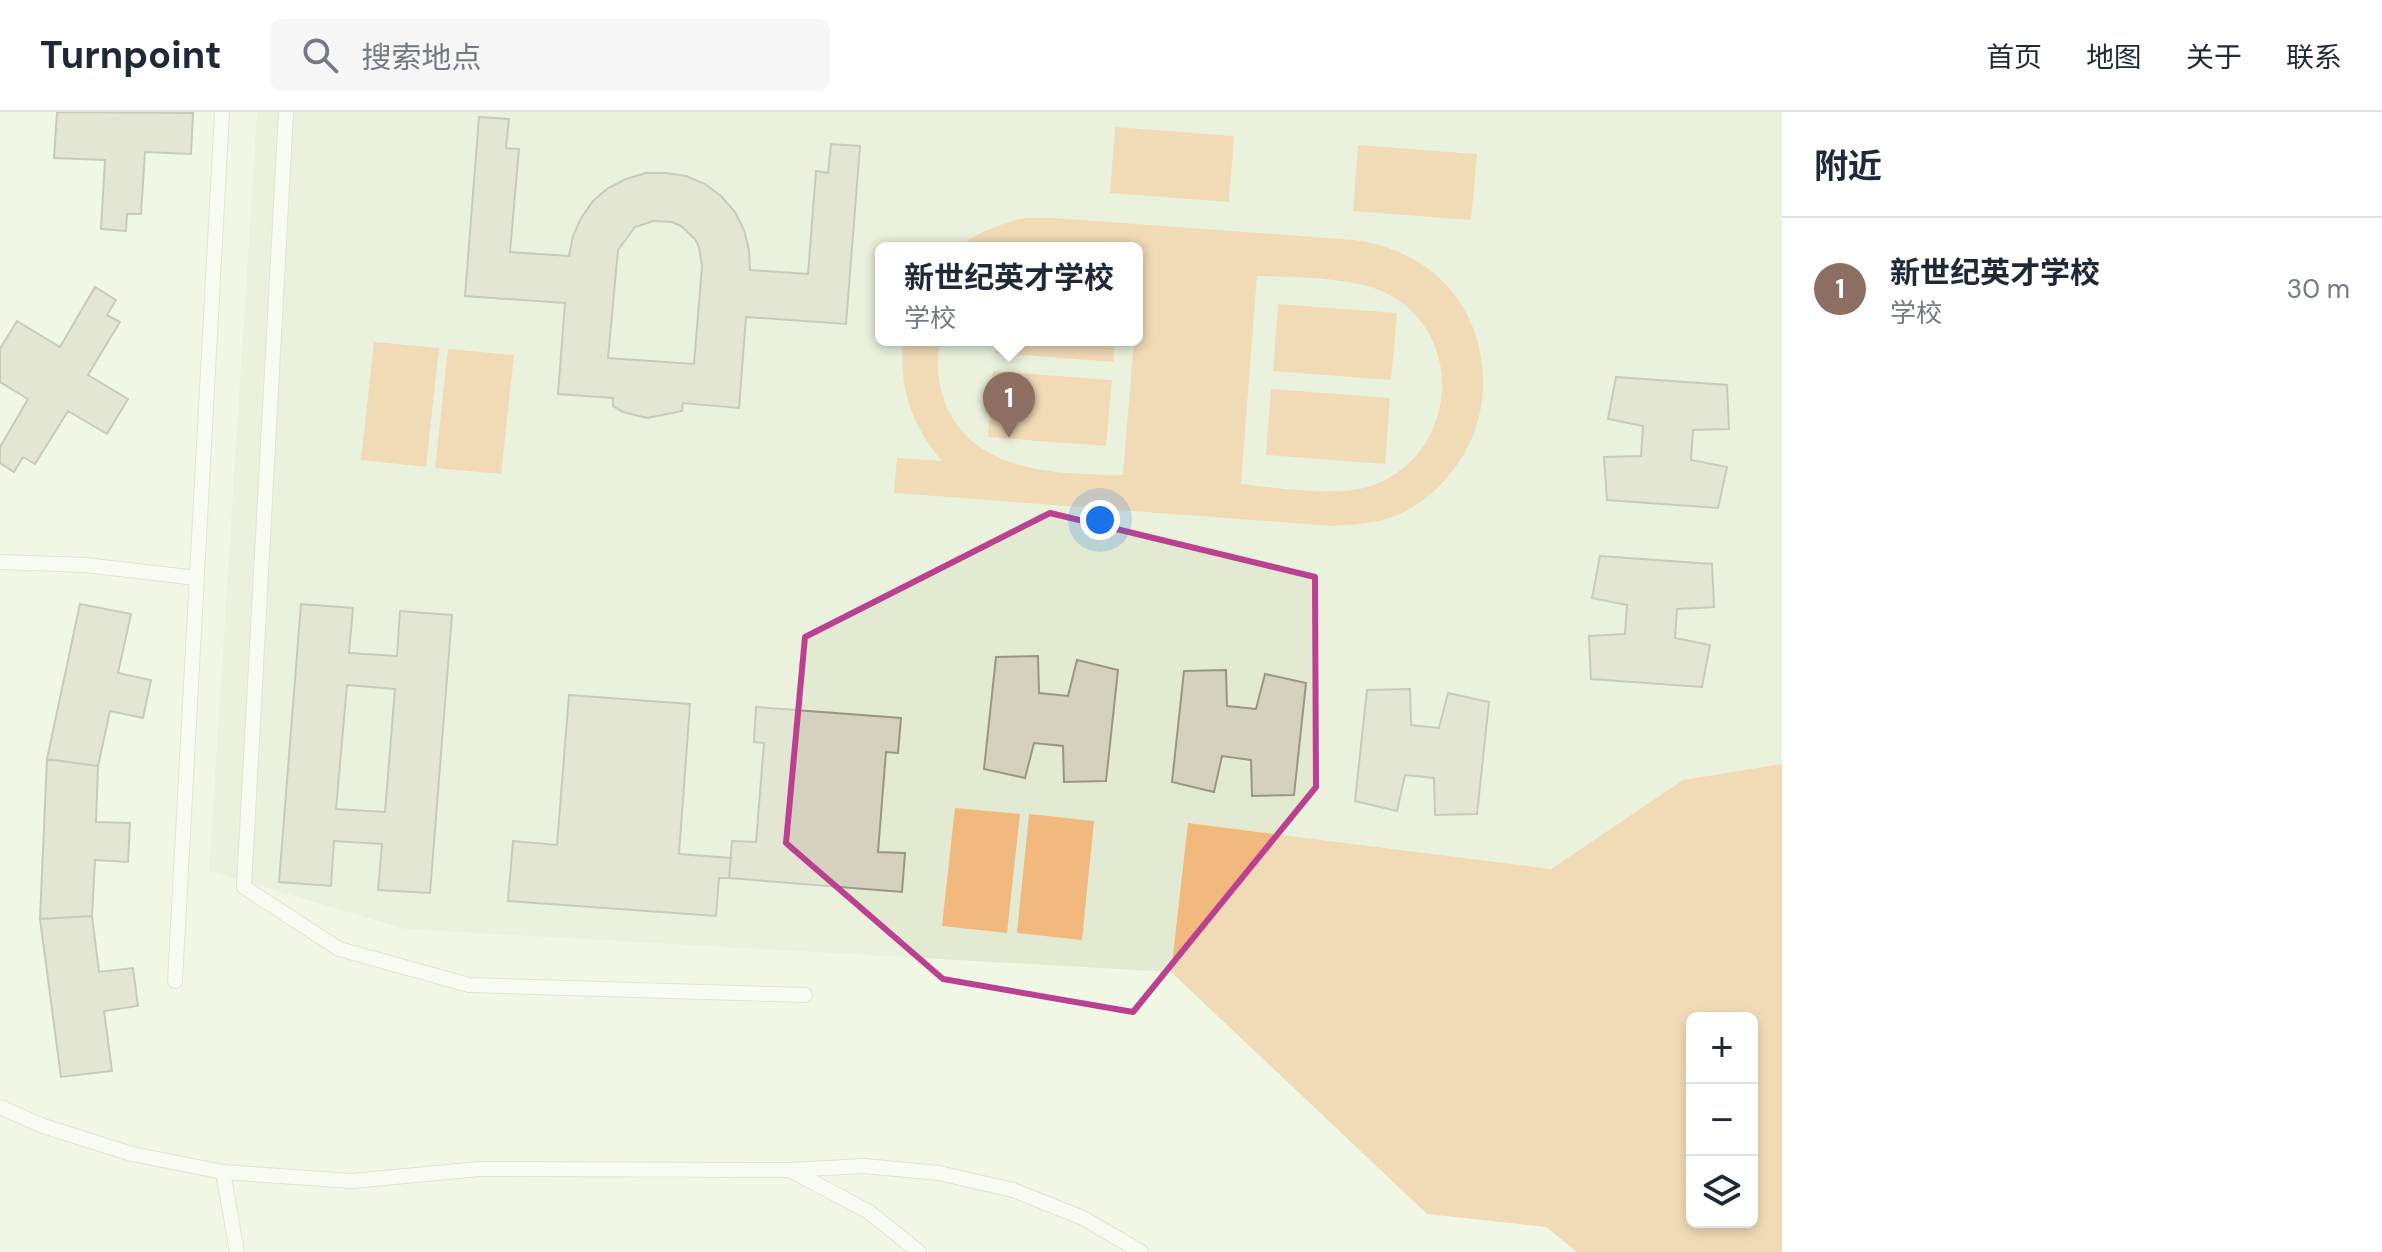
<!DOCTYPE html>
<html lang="zh">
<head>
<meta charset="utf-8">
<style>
  body { margin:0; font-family:"DM Sans","Noto Sans SC",sans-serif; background:#f6f6f7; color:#1f2937 }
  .controls { position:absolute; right:24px; bottom:24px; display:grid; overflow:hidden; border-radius:12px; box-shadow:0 4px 12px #0003 }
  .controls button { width:72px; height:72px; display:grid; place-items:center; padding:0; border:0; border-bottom:2px solid #e0e1e3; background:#fff; color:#1f2937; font:40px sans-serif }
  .you { position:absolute; left:1100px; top:408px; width:28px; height:28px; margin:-20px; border:6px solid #fff; border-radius:50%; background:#1a73e8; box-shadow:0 0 0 12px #1a73e833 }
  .badge { display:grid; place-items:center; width:52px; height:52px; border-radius:50%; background:#ea580c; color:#fff; font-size:26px; font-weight:700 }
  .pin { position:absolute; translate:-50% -66px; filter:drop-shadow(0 2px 4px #0008) }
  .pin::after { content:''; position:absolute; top:42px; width:28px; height:24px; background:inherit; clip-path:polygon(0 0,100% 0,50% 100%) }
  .popup { position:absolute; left:875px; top:130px; width:268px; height:104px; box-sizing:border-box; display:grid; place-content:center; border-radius:12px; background:#fff; filter:drop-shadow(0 2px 6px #0005); font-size:26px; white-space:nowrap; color:#747a83 }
  .popup b { font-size:30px; color:#1f2937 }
  .popup::after { content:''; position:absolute; left:50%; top:100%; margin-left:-16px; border:16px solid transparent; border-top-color:#fff }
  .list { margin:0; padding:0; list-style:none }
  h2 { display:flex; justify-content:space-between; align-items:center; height:104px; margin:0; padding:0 32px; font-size:34px }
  h2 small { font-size:26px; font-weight:400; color:#747a83 }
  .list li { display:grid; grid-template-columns:52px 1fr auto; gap:24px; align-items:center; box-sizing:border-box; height:144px; padding:0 32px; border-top:2px solid #e0e1e3 }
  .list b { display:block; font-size:30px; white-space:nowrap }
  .list p { margin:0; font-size:26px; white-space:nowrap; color:#747a83 }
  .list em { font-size:26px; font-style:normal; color:#747a83 }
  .icon { flex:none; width:44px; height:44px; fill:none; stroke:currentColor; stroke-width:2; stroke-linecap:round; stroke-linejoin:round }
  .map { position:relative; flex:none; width:1782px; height:1140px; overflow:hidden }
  header { display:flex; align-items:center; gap:48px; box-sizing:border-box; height:112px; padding:0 40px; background:#fff; border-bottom:2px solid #e0e1e3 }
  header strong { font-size:38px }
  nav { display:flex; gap:44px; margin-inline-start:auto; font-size:28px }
  .search { width:560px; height:72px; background:#f6f6f7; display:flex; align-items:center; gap:20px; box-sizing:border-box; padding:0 28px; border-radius:12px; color:#747a83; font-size:30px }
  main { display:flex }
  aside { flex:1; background:#fff }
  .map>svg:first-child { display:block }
</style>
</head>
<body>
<header>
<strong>Turnpoint</strong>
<div class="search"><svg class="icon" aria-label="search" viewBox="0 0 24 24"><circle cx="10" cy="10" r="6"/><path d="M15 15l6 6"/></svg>搜索地点</div>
<nav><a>首页</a><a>地图</a><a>关于</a><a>联系</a></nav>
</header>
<main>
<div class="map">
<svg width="1782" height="1140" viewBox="0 0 1782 1140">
  <rect width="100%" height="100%" fill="#f1f7e5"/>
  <path fill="#e2ead2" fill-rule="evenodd" d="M 257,0 L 1782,0 L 1782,652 L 1683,668 L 1551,757 L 1188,711 L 1171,860 L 405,817 L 209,759 ZM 881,136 L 1137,136 L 1137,228 L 881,228 Z"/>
  <path fill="#f1b97e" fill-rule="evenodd" d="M 1115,15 L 1234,24 L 1229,90 L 1110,81 Z
    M 1358,33 L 1477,42 L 1471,108 L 1353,99 Z
    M 1025,106 L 1054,106 L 1355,128 C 1373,131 1390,135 1407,144 C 1489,183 1507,295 1450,362 C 1434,382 1411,400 1386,407 C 1368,412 1350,413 1332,414 L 894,381 L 897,346 L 942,349 C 911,313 899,275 903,228 L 941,228 C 935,248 938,269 944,288 C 971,362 1058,362 1123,363 L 1134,228 L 1137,228 L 1140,155 L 1137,154 L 1137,136 L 957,136 C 978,120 1000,112 1025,106 ZM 1257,164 C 1295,165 1357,165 1390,183 C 1467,226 1456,342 1374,373 C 1338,386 1279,376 1241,372 Z
    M 1278,192 L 1397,201 L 1391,268 L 1273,259 Z
    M 996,228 L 1115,228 L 1113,250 L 995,241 Z
    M 374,230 L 439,236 L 426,355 L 361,348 Z
    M 448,237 L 514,243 L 501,362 L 435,356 Z
    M 993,259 L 1112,268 L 1106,334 L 988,325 Z
    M 1271,277 L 1390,286 L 1385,352 L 1266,343 Z
    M 1782,652 L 1782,1140 L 1577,1140 L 1546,1115 L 1427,1102 L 1171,860 L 1188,711 L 1551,757 L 1683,668 ZM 1692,906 L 1752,906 L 1752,1110 L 1692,1110 Z
    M 955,696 L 1020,702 L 1007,821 L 942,814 Z
    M 1029,702 L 1094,709 L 1082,828 L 1017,821 Z"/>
  <path fill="#d5d1bf" stroke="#9a9585" stroke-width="2" fill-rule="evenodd" d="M 57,0 L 193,1 L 191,42 L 145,40 L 141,102 L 127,102 L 126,119 L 101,117 L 105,48 L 54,46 Z
    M 479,5 L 509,7 L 506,36 L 519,37 L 510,140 L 569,144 L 573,124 L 581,106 L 593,89 L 608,76 L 626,67 L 646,61 L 666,61 L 686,64 L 705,72 L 721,84 L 735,100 L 744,118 L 749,138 L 750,158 L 808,162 L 816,59 L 828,61 L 831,32 L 860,34 L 846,212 L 746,205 L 739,296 L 683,291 L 682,299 L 647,306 L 623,300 L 613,294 L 613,286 L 558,282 L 565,191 L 465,184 ZM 653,109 L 672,110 L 681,114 L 695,127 L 699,135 L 702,154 L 694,252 L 608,246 L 618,138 L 635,115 Z
    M 95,175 L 116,188 L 107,203 L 120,210 L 88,263 L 128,287 L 107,322 L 68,299 L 35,352 L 23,345 L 14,360 L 0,351 L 0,335 L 28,287 L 0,270 L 0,237 L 17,209 L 60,235 Z
    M 1616,265 L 1727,273 L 1729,317 L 1693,318 L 1691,348 L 1727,355 L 1718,396 L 1607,388 L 1604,345 L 1641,344 L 1643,314 L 1608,307 Z
    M 1600,444 L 1712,452 L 1714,495 L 1677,497 L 1675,526 L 1710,533 L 1702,575 L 1591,567 L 1589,524 L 1625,522 L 1627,493 L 1592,486 Z
    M 80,492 L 131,502 L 118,561 L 151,568 L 143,606 L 110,599 L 98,654 L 47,647 Z
    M 301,492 L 353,496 L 349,541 L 397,544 L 400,499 L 452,503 L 430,781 L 378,778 L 382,732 L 334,729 L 331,774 L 279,770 ZM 347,573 L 395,577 L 385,700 L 336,697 Z
    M 1038,544 L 1039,581 L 1068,584 L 1077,548 L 1118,558 L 1106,669 L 1064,670 L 1063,634 L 1034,631 L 1025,666 L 984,657 L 996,545 Z
    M 1226,558 L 1227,594 L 1256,597 L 1265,562 L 1306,571 L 1294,683 L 1252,684 L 1251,648 L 1222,644 L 1214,680 L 1172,670 L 1184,559 Z
    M 1410,577 L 1411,613 L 1439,616 L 1448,581 L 1489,590 L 1477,702 L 1435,703 L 1434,666 L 1405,663 L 1397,699 L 1355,689 L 1367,578 Z
    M 569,583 L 690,592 L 679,742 L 731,746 L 729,766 L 719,766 L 716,804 L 508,789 L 513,729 L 557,733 Z
    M 756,595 L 901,606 L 898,641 L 886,640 L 878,740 L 905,741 L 902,780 L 729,766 L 732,729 L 756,730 L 764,631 L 754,630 Z
    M 47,647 L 98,654 L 96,710 L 130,711 L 128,750 L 95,748 L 92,804 L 40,807 Z
    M 92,804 L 99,860 L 133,856 L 138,894 L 104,899 L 112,959 L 61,965 L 40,807 Z"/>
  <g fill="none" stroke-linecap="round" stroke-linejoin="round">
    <defs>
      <path id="lane" d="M 286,0 L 244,775 L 339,837 L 469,873 L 805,883
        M 0,450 L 85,453 L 197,466
        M 175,869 L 222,0
        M 0,995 L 43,1014 L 132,1042 L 223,1060 L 352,1069 L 479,1057 L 789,1058 L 864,1054 L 939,1061 L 1013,1078 L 1083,1106 L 1141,1140
        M 792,1059 L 869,1100 L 919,1140
        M 223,1060 L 237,1140"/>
    </defs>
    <use href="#lane" stroke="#c7cebc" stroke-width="16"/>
    <use href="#lane" stroke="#fff" stroke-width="14"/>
  </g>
  <path d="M0 0H1782V1140H0ZM 1050,401 L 1315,465 L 1316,675 L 1133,900 L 943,867 L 786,731 L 805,525 Z" fill="#f1f7e5" fill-opacity=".55" fill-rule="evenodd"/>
  <path fill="none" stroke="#bc4090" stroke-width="6" stroke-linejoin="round" d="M 1050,401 L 1315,465 L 1316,675 L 1133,900 L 943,867 L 786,731 L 805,525 Z"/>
</svg>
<div class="controls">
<button>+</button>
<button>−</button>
<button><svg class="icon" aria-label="layers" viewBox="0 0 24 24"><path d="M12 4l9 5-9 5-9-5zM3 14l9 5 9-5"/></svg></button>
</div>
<div class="you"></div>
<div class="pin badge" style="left:1009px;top:326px;background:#8d6e63">1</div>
<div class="popup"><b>新世纪英才学校</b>学校</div>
</div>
<aside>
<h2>附近<small></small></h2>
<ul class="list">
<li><span class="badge" style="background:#8d6e63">1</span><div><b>新世纪英才学校</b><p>学校</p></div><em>30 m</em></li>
</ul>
</aside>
</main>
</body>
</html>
